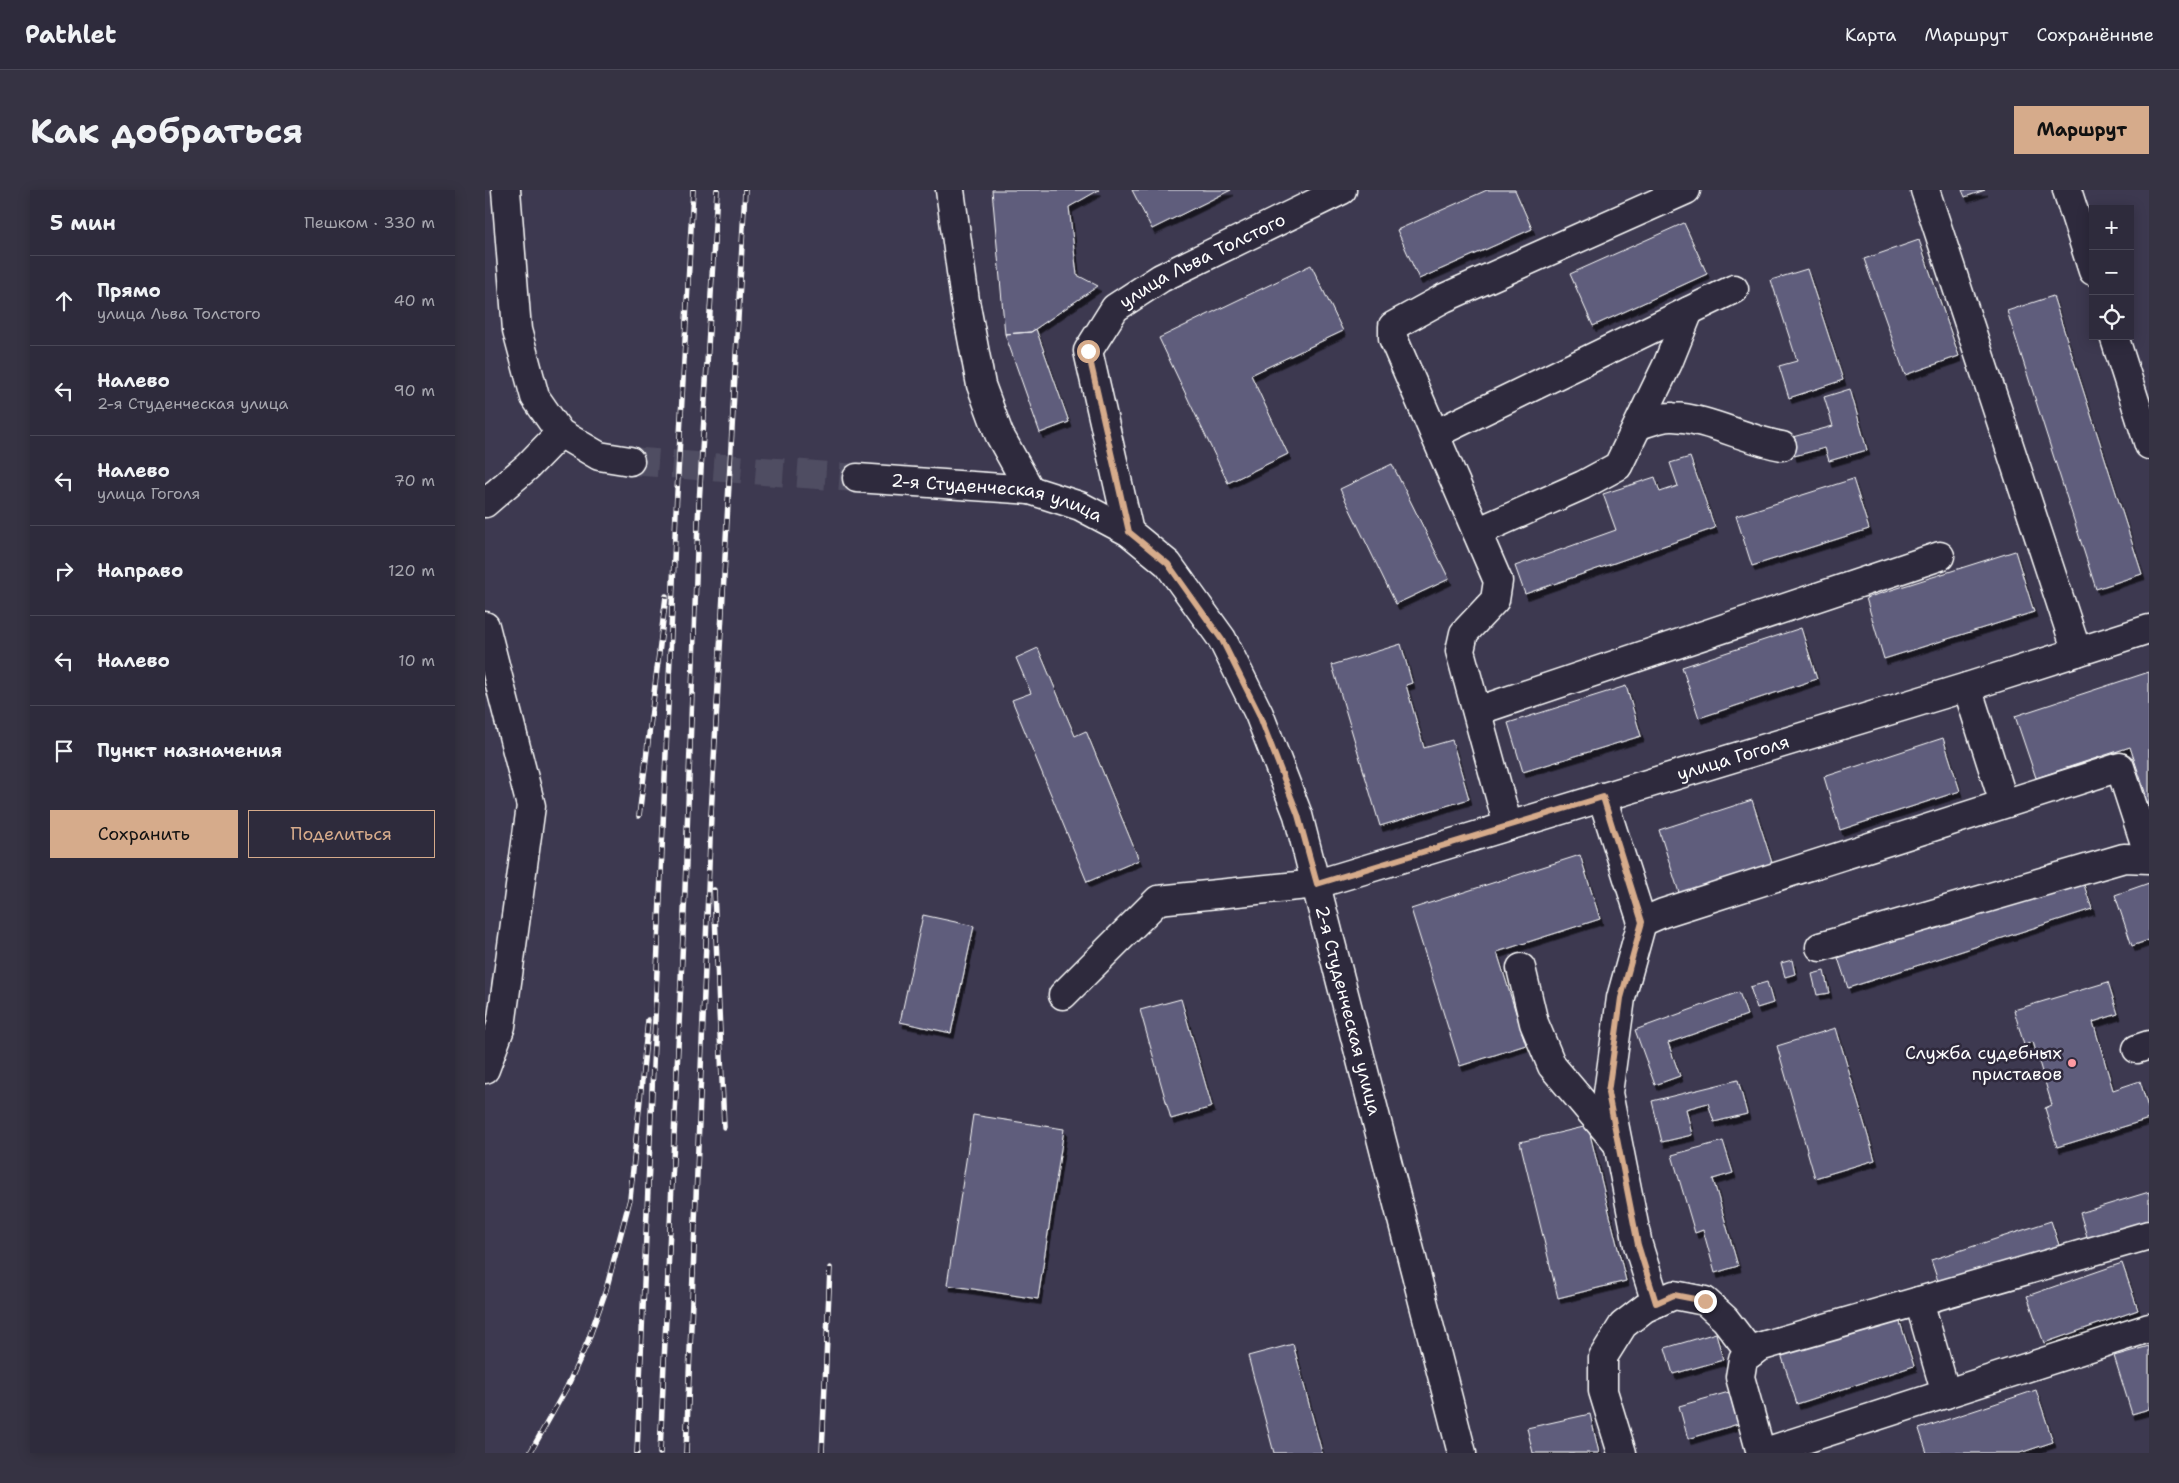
<!DOCTYPE html>
<html lang="ru">
<head>
<meta charset="utf-8">
<style>
  body { margin:0; font-family:"Shantell Sans",sans-serif; background:#363343; color:#f1f3f6 }
  .controls { position:absolute; right:15px; top:15px; display:grid; overflow:hidden; border-radius:0px; box-shadow:0 2px 12px #0003 }
  .controls button { width:45px; height:45px; display:grid; place-items:center; padding:0; border:0; border-bottom:1px solid #494756; background:#2e2b3c; color:#f1f3f6; font:25px sans-serif }
  .stop { position:absolute; width:15px; height:15px; margin:-11px; border:4px solid #d6ab8b; border-radius:50%; background:#fff }
  .stop.end { background:#d6ab8b; border-color:#fff; box-shadow:0 1px 5px #0008 }
  .list { margin:0; padding:0; list-style:none }
  h2 { display:flex; justify-content:space-between; align-items:center; height:65px; margin:0; padding:0 20px; font-size:21px }
  h2 small { font-size:16px; font-weight:400; color:#a7a7af }
  .list li { display:grid; grid-template-columns:32px 1fr auto; gap:15px; align-items:center; box-sizing:border-box; height:90px; padding:0 20px; border-top:1px solid #494756 }
  .list b { display:block; font-size:19px; white-space:nowrap }
  .list p { margin:0; font-size:16px; white-space:nowrap; color:#a7a7af }
  .list em { font-size:16px; font-style:normal; color:#a7a7af }
  .actions { display:flex; gap:10px; padding:15px 20px }
  .actions a { flex:1; padding:11px 0; border:1px solid #d6ab8b; border-radius:0px; text-align:center; font-size:18px; color:#d6ab8b }
  .actions .main { background:#d6ab8b; color:#111 }
  .icon { flex:none; width:28px; height:28px; fill:none; stroke:currentColor; stroke-width:2; stroke-linecap:round; stroke-linejoin:round }
  .map { position:relative; flex:none; width:1664px; height:1263px; overflow:hidden; border-radius:0px }
  header { display:flex; align-items:center; gap:30px; box-sizing:border-box; height:70px; padding:0 25px; background:#2e2b3c; border-bottom:1px solid #494756 }
  header strong { font-size:24px }
  nav { display:flex; gap:28px; margin-inline-start:auto; font-size:18px }
  .intro { display:flex; align-items:center; justify-content:space-between; box-sizing:border-box; height:120px; padding:0 30px }
  h1 { margin:0; font-size:35px }
  .button { padding:12px 22px; border-radius:0px; background:#d6ab8b; color:#111; font-size:18px; font-weight:700 }
  main { display:flex; gap:30px; padding:0 30px }
  aside { flex:1; background:#2e2b3c; border-radius:0px; box-shadow:0 2px 12px #0003 }
  .map>svg:first-child { display:block }
</style>
</head>
<body>
<header>
<strong>Pathlet</strong>
<nav><a>Карта</a><a>Маршрут</a><a>Сохранённые</a></nav>
</header>
<div class="intro"><h1>Как добраться</h1><a class="button">Маршрут</a></div>
<main>
<aside>
<h2>5 мин<small>Пешком · 330 m</small></h2>
<ul class="list">
<li><svg class="icon" aria-label="ahead" viewBox="0 0 24 24"><path d="M12 20V5M6 11l6-6 6 6"/></svg><div><b>Прямо</b><p>улица Льва Толстого</p></div><em>40 m</em></li>
<li><svg class="icon" aria-label="left" viewBox="0 0 24 24"><path d="M17 20v-9H6M10 6l-5 5 5 5"/></svg><div><b>Налево</b><p>2-я Студенческая улица</p></div><em>90 m</em></li>
<li><svg class="icon" aria-label="left" viewBox="0 0 24 24"><path d="M17 20v-9H6M10 6l-5 5 5 5"/></svg><div><b>Налево</b><p>улица Гоголя</p></div><em>70 m</em></li>
<li><svg class="icon" aria-label="right" viewBox="0 0 24 24"><path d="M7 20v-9h11M14 6l5 5-5 5"/></svg><div><b>Направо</b></div><em>120 m</em></li>
<li><svg class="icon" aria-label="left" viewBox="0 0 24 24"><path d="M17 20v-9H6M10 6l-5 5 5 5"/></svg><div><b>Налево</b></div><em>10 m</em></li>
<li><svg class="icon" aria-label="arrive" viewBox="0 0 24 24"><path d="M6 21V4h12l-3 4 3 4H6"/></svg><div><b>Пункт назначения</b></div></li>
</ul>
<div class="actions"><a class="main">Сохранить</a><a>Поделиться</a></div>
</aside>
<div class="map">
<svg width="1664" height="1263" viewBox="0 0 1664 1263">
  <defs>
    <filter id="shadow"><feDropShadow dx="3" dy="5.5" stdDeviation="0" flood-color="#0009"/></filter>
  </defs>
  <rect width="100%" height="100%" fill="#3d3950"/>
  <filter id="ink" filterUnits="userSpaceOnUse"><feTurbulence type="fractalNoise" baseFrequency=".02" numOctaves="2"/><feDisplacementMap in="SourceGraphic" scale="10" xChannelSelector="R" yChannelSelector="G"/><feConvolveMatrix kernelMatrix="1 2 1 2 8 2 1 2 1" color-interpolation-filters="sRGB"/></filter>
  <g filter="url(#ink)">
    <path fill="#5e5d7b" stroke="#fff" filter="url(#shadow)" d="M 507,0 L 614,0 L 584,17 L 592,85 L 613,96 L 546,142 L 520,144 Z
      M 647,0 L 746,0 L 667,39 Z
      M 1002,0 L 1030,0 L 1047,39 L 934,89 L 912,40 Z
      M 1477,0 L 1500,0 L 1480,7 Z
      M 1199,33 L 1222,84 L 1108,136 L 1085,84 Z
      M 1434,50 L 1474,166 L 1420,185 L 1379,69 Z
      M 826,75 L 858,141 L 766,185 L 803,264 L 743,293 L 674,148 Z
      M 1322,79 L 1358,190 L 1304,208 L 1294,176 L 1312,171 L 1286,90 Z
      M 1568,106 L 1657,384 L 1611,399 L 1522,121 Z
      M 551,139 L 584,232 L 555,243 L 520,144 L 546,142 Z
      M 1365,199 L 1382,260 L 1344,271 L 1340,258 L 1309,266 L 1304,248 L 1348,236 L 1339,207 Z
      M 1205,267 L 1230,338 L 1040,404 L 1030,376 L 1131,340 L 1118,304 L 1170,287 L 1175,302 L 1193,296 L 1185,273 Z
      M 907,274 L 964,389 L 911,414 L 855,299 Z
      M 1368,289 L 1384,339 L 1267,376 L 1251,326 Z
      M 1530,361 L 1549,422 L 1399,469 L 1381,408 Z
      M 1316,438 L 1332,489 L 1214,528 L 1197,477 Z
      M 916,454 L 927,493 L 921,495 L 939,558 L 967,550 L 984,609 L 895,636 L 847,475 Z
      M 553,458 L 590,546 L 601,541 L 654,670 L 602,692 L 527,510 L 546,503 L 531,468 Z
      M 1664,482 L 1664,645 L 1652,608 L 1661,605 L 1645,557 L 1551,588 L 1530,526 Z
      M 1141,496 L 1156,546 L 1038,582 L 1023,533 Z
      M 1458,548 L 1475,601 L 1355,640 L 1339,587 Z
      M 1267,610 L 1289,679 L 1196,709 L 1174,640 Z
      M 1095,665 L 1115,729 L 1012,762 L 1041,855 L 975,876 L 926,719 Z
      M 1597,689 L 1607,719 L 1363,798 L 1353,768 Z
      M 1664,693 L 1664,750 L 1647,756 L 1630,705 Z
      M 438,725 L 489,736 L 466,843 L 415,832 Z
      M 1307,770 L 1310,784 L 1300,787 L 1296,773 Z
      M 1339,781 L 1344,803 L 1332,805 L 1327,784 Z
      M 1282,792 L 1288,813 L 1272,818 L 1265,797 Z
      M 1623,792 L 1633,824 L 1608,832 L 1628,900 L 1655,891 L 1664,921 L 1664,929 L 1572,957 L 1560,918 L 1567,915 L 1548,852 L 1539,855 L 1529,820 Z
      M 1254,802 L 1262,825 L 1183,853 L 1195,886 L 1170,895 L 1150,840 Z
      M 696,809 L 727,917 L 686,929 L 655,820 Z
      M 1351,838 L 1390,970 L 1330,988 L 1292,856 Z
      M 1253,890 L 1262,924 L 1229,932 L 1223,913 L 1201,919 L 1207,945 L 1177,952 L 1167,911 Z
      M 488,925 L 579,939 L 553,1109 L 462,1095 Z
      M 1103,936 L 1141,1091 L 1073,1108 L 1035,952 Z
      M 1238,951 L 1248,983 L 1228,989 L 1253,1076 L 1230,1083 L 1218,1040 L 1210,1043 L 1187,965 Z
      M 1664,1002 L 1664,1031 L 1603,1050 L 1595,1023 Z
      M 1566,1031 L 1575,1058 L 1455,1097 L 1446,1070 Z
      M 1637,1073 L 1653,1120 L 1559,1153 L 1542,1106 Z
      M 1413,1126 L 1429,1176 L 1312,1214 L 1296,1164 Z
      M 1231,1143 L 1238,1170 L 1188,1184 L 1180,1158 Z
      M 808,1154 L 837,1263 L 789,1263 L 763,1166 Z
      M 1664,1156 L 1664,1219 L 1647,1224 L 1629,1166 Z
      M 1551,1200 L 1568,1252 L 1535,1263 L 1442,1263 L 1434,1239 Z
      M 1244,1202 L 1253,1234 L 1203,1249 L 1194,1216 Z
      M 1105,1224 L 1114,1263 L 1048,1263 L 1042,1238 Z"/>
    <g fill="none" stroke-linecap="round" stroke-linejoin="round">
      <path stroke="#504d62" stroke-width="28" stroke-dasharray="28 14" stroke-linecap="butt" d="M 145,271 L 372,288"/>
      <defs>
        <g id="minor">
          <path d="M 465,0 L 480,111 L 496,195 L 514,244 L 545,300"/>
          <path d="M 1440,0 L 1592,462"/>
          <path d="M 1582,0 L 1608,81"/>
          <path d="M 1629,146 L 1664,255"/>
          <path d="M 1154,235 C 1164,232 1177,226 1188,227 C 1221,228 1262,250 1297,256"/>
          <path d="M 950,244 L 1249,99"/>
          <path d="M 0,313 L 42,277 L 75,243"/>
          <path id="s1" d="M 644,342 L 603,161 L 630,118 L 676,88 L 857,0"/>
          <path d="M 992,342 L 1098,295 L 1133,276 L 1183,173 L 1204,121"/>
          <path d="M 0,436 L 46,616 L 16,836 L 0,879"/>
          <path d="M 1482,497 L 1519,613"/>
          <path d="M 992,521 L 1455,366"/>
          <path d="M 1117,607 L 1157,732 L 1136,808 L 1123,903 L 1153,1055 L 1171,1113"/>
          <path d="M 1023,636 L 975,461 L 979,443 L 1010,410 L 1013,391 L 908,148 L 908,136 L 959,108 L 1201,0"/>
          <path d="M 1157,732 L 1178,723 L 1635,577 L 1664,666"/>
          <path d="M 1335,757 L 1639,668 L 1664,669"/>
          <path d="M 1036,778 L 1049,833 L 1067,876 L 1132,953"/>
          <path id="s2" d="M 578,805 L 673,710 L 832,694 L 1482,497 L 1664,439"/>
          <path d="M 1652,859 L 1664,855"/>
          <path d="M 1434,1111 L 1461,1204"/>
          <path d="M 1137,1263 L 1118,1201 L 1118,1167 L 1138,1135 L 1160,1118 L 1189,1105 L 1220,1111 L 1240,1129 L 1266,1163"/>
          <path d="M 1276,1263 L 1255,1187 L 1258,1169 L 1274,1157 L 1664,1045"/>
          <path d="M 1277,1263 L 1664,1138"/>
        </g>
        <g id="major">
          <path d="M 21,0 L 32,140 L 50,207 L 75,243 L 114,266 L 145,271"/>
          <path id="s3" d="M 372,288 L 545,300 L 595,316 L 644,342 L 683,374 L 737,449 L 774,524 L 813,625 L 977,1263"/>
        </g>
      </defs>
      <use href="#minor" stroke="#fff" stroke-width="31"/>
      <use href="#major" stroke="#fff" stroke-width="31"/>
      <use href="#minor" stroke="#2f2a3d" stroke-width="28"/>
      <use href="#major" stroke="#2f2a3d" stroke-width="28"/>
      <defs>
        <path id="rail" d="M 154,626 L 181,406
          M 229,700 L 239,937
          M 45,1263 L 82,1197 L 103,1151 L 121,1100 L 145,1009 L 163,830
          M 152,1263 L 191,322 L 208,0
          M 175,1263 L 200,700 L 213,332 L 232,0
          M 201,1263 L 226,625 L 260,0
          M 337,1263 L 345,1078"/>
      </defs>
      <use href="#rail" stroke="#fff" stroke-width="5.5"/>
      <use href="#rail" stroke="#2f2a3d" stroke-width="4" stroke-dasharray="11" stroke-linecap="butt"/>
    </g>
  </g>
  <g fill="none" stroke-linecap="round" stroke-linejoin="round" filter="url(#ink)">
    <path stroke="#d6ab8b" stroke-width="6" d="M 603,161 L 644,342 L 683,374 L 737,450 L 774,524 L 813,625 L 832,694 L 1118,607 L 1157,732 L 1136,808 L 1123,903 L 1153,1055 L 1171,1113 L 1189,1105 L 1220,1111"/>
  </g>
  <circle fill="#ff9aa2" stroke="#2f2a3d" stroke-width="2" cx="1587" cy="873" r="5"/>
  <g text-anchor="middle" stroke-width="5" stroke-linejoin="round" paint-order="stroke">
    <g font-size="18" fill="#fff" stroke="#2f2a3d">
      <text dy="6" stroke="none"><textPath href="#s1" startOffset="336">улица Льва Толстого</textPath></text>
      <text dy="6" stroke="none"><textPath href="#s3" startOffset="142">2-я Студенческая улица</textPath></text>
      <text dy="6" stroke="none"><textPath href="#s2" startOffset="729">улица Гоголя</textPath></text>
      <text dy="6" stroke="none"><textPath href="#s3" startOffset="818">2-я Студенческая улица</textPath></text>
    </g>
    <g font-size="18" fill="#fff" stroke="#2f2a3d" text-anchor="end">
      <text x="1577" y="869">Служба судебных<tspan x="1577" dy="21">приставов</tspan></text>
    </g>
  </g>
</svg>
<div class="controls">
<button>+</button>
<button>−</button>
<button><svg class="icon" aria-label="locate" viewBox="0 0 24 24"><circle cx="12" cy="12" r="6"/><path d="M12 2v4M12 18v4M2 12h4M18 12h4"/></svg></button>
</div>
<div class="stop" style="left:603px;top:161px"></div>
<div class="stop end" style="left:1220px;top:1111px"></div>
</div>
</main>
</body>
</html>
